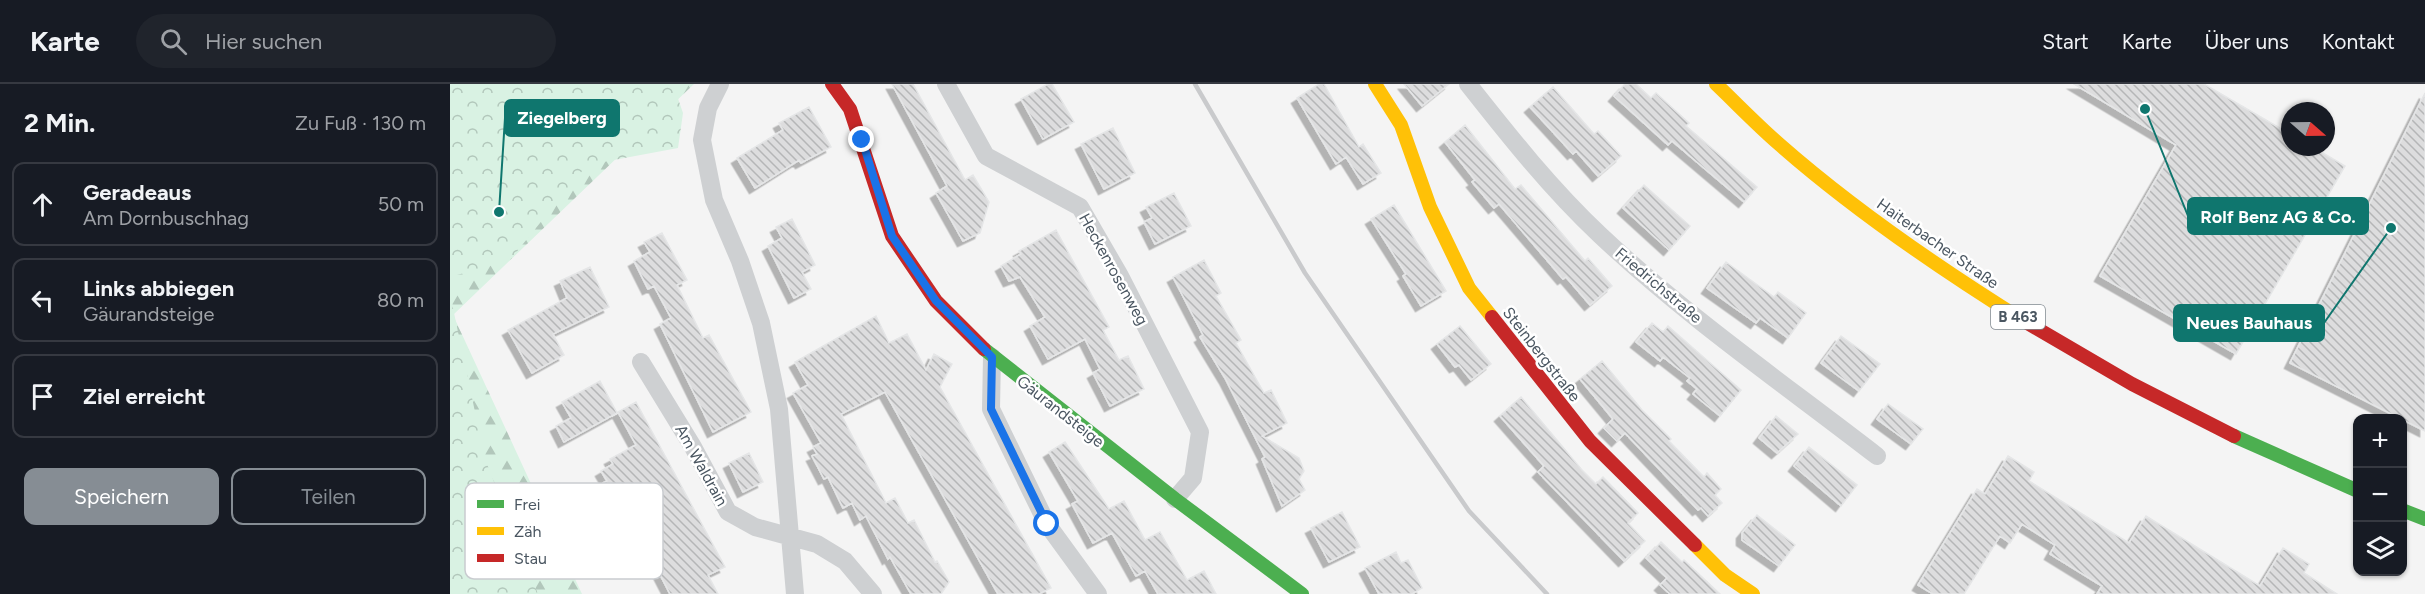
<!DOCTYPE html>
<html lang="de">
<head>
<meta charset="utf-8">
<style>
  body { margin:0; font-family:Figtree,sans-serif; background:#20242c; color:#f1f3f6 }
  .controls { position:absolute; right:18px; bottom:18px; display:grid; overflow:hidden; border-radius:12px; box-shadow:0 2px 4px #0004 }
  .controls button { width:54px; height:54px; display:grid; place-items:center; padding:0; border:0; border-bottom:2px solid #363941; background:#171b24; color:#f1f3f6; font:30px sans-serif }
  .compass { position:absolute; left:1831px; top:18px; width:54px; height:54px; border-radius:50%; background:#171b24; box-shadow:0 2px 4px #0004; rotate:110deg }
  .stop { position:absolute; width:18px; height:18px; margin:-14px; border:4px solid #1a73e8; border-radius:50%; background:#fff }
  .stop.end { background:#1a73e8; border-color:#fff; box-shadow:0 2px 6px #0008 }
  .list { margin:0; padding:0; list-style:none }
  h2 { display:flex; justify-content:space-between; align-items:center; height:78px; margin:0; padding:0 24px; font-size:26px }
  h2 small { font-size:20px; font-weight:400; color:#9ea1a6 }
  .list li { display:grid; grid-template-columns:39px 1fr auto; gap:18px; align-items:center; box-sizing:border-box; height:84px; margin:0 12px 12px; padding:0 12px; border:2px solid #363941; border-radius:12px }
  .list b { display:block; font-size:22px; white-space:nowrap }
  .list p { margin:0; font-size:20px; white-space:nowrap; color:#9ea1a6 }
  .list em { font-size:20px; font-style:normal; color:#9ea1a6 }
  .actions { display:flex; gap:12px; padding:18px 24px }
  .actions a { flex:1; padding:14px 0; border:2px solid #868d94; border-radius:12px; text-align:center; font-size:21px; color:#868d94 }
  .actions .main { background:#868d94; color:#fff }
  .icon { flex:none; width:33px; height:33px; fill:none; stroke:currentColor; stroke-width:2; stroke-linecap:round; stroke-linejoin:round }
  .map { position:relative; flex:none; width:1975px; height:510px; overflow:hidden }
  header { display:flex; align-items:center; gap:36px; box-sizing:border-box; height:84px; padding:0 30px; background:#171b24; border-bottom:2px solid #363941 }
  header strong { font-size:28px }
  nav { display:flex; gap:33px; margin-inline-start:auto; font-size:21px }
  .search { width:420px; height:54px; background:#20242c; display:flex; align-items:center; gap:15px; box-sizing:border-box; padding:0 21px; border-radius:33px; color:#9ea1a6; font-size:22px }
  main { display:flex }
  aside { flex:1; background:#171b24 }
  .map>svg:first-child { display:block }
</style>
</head>
<body>
<header>
<strong>Karte</strong>
<div class="search"><svg class="icon" aria-label="search" viewBox="0 0 24 24"><circle cx="10" cy="10" r="6"/><path d="M15 15l6 6"/></svg>Hier suchen</div>
<nav><a>Start</a><a>Karte</a><a>Über uns</a><a>Kontakt</a></nav>
</header>
<main>
<aside>
<h2>2 Min.<small>Zu Fuß · 130 m</small></h2>
<ul class="list">
<li><svg class="icon" aria-label="ahead" viewBox="0 0 24 24"><path d="M12 20V5M6 11l6-6 6 6"/></svg><div><b>Geradeaus</b><p>Am Dornbuschhag</p></div><em>50 m</em></li>
<li><svg class="icon" aria-label="left" viewBox="0 0 24 24"><path d="M17 20v-9H6M10 6l-5 5 5 5"/></svg><div><b>Links abbiegen</b><p>Gäurandsteige</p></div><em>80 m</em></li>
<li><svg class="icon" aria-label="arrive" viewBox="0 0 24 24"><path d="M6 21V4h12l-3 4 3 4H6"/></svg><div><b>Ziel erreicht</b></div></li>
</ul>
<div class="actions"><a class="main">Speichern</a><a>Teilen</a></div>
</aside>
<div class="map">
<svg width="1975" height="510" viewBox="0 0 1975 510">
  <defs>
    <pattern id="forest-firs" width="22" height="20" patternUnits="userSpaceOnUse" patternTransform="scale(1.5)"><rect width="22" height="20" fill="#d9f2e3"/><path d="M5 1l3.5 6h-7zM16 11l3.5 6h-7z" fill="#b2c7bb"/></pattern>
    <pattern id="park-crowns" width="20" height="18" patternUnits="userSpaceOnUse" patternTransform="scale(1.5)"><rect width="20" height="18" fill="#d9f2e3"/><path d="M2 6a3 3 0 1 1 6 0M12 15a3 3 0 1 1 6 0" fill="none" stroke="#b2c7bb"/></pattern>
    <pattern id="building-back-hatch" width="6" height="6" patternUnits="userSpaceOnUse" patternTransform="scale(1.5)"><rect width="6" height="6" fill="#ddddde"/><path d="M-1 5l2 2M0 0l6 6M5-1l2 2" fill="none" stroke="#b5b6b7"/></pattern>
    <filter id="shadow"><feDropShadow dx="-5.5" dy="5.5" stdDeviation="0" flood-color="#0004"/></filter>
  </defs>
  <rect width="100%" height="100%" fill="#f4f4f4"/>
  <path fill="url(#forest-firs)" d="M 0,0 L 244,0 L 3,231 L 132,510 L 0,510 Z"/>
  <path fill="url(#park-crowns)" d="M 0,0 L 223,0 L 233,29 L 228,64 L 137,81 L 60,176 L 0,193 Z
    M 0,210 L 35,375 L 88,510 L 0,510 Z"/>
  <path fill="url(#building-back-hatch)" stroke="#e5e6e7" stroke-width="1.5" filter="url(#shadow)" d="M 442,0 L 463,0 L 515,96 L 523,91 L 539,118 L 530,149 L 513,157 L 486,109 L 497,102 Z
    M 598,0 L 602,0 L 624,38 L 593,55 L 571,15 Z
    M 869,0 L 874,0 L 909,63 L 913,60 L 931,89 L 913,100 L 896,73 L 886,80 L 847,14 Z
    M 954,0 L 999,0 L 972,22 Z
    M 1175,0 L 1186,0 L 1201,14 L 1206,9 L 1239,39 L 1236,42 L 1307,103 L 1294,118 L 1222,57 L 1218,61 L 1164,12 Z
    M 1624,0 L 1754,0 L 1840,50 L 1840,63 L 1863,63 L 1895,82 L 1786,270 L 1650,192 L 1726,61 Z
    M 1103,3 L 1144,50 L 1148,47 L 1171,72 L 1148,92 L 1126,67 L 1123,70 L 1080,23 Z
    M 1975,9 L 1975,347 L 1840,279 Z
    M 359,23 L 381,63 L 351,79 L 349,76 L 305,104 L 287,74 L 333,46 L 329,39 Z
    M 1015,41 L 1065,105 L 1071,101 L 1135,177 L 1138,174 L 1162,202 L 1140,221 L 1116,193 L 1113,195 L 1049,120 L 1044,124 L 1022,98 L 1025,96 L 995,58 Z
    M 663,44 L 685,89 L 654,105 L 631,60 Z
    M 1194,101 L 1240,142 L 1219,166 L 1173,124 Z
    M 724,109 L 741,142 L 705,160 L 694,138 L 702,134 L 696,123 Z
    M 944,121 L 996,207 L 971,222 L 953,192 L 956,190 L 921,135 Z
    M 342,135 L 365,181 L 352,188 L 361,205 L 344,214 L 318,162 L 332,154 L 326,143 Z
    M 606,146 L 659,243 L 653,246 L 669,276 L 678,272 L 694,305 L 660,322 L 643,289 L 650,285 L 635,255 L 598,275 L 580,242 L 595,233 L 570,193 L 559,197 L 551,182 L 571,170 L 569,167 Z
    M 212,149 L 237,196 L 227,201 L 253,254 L 259,251 L 301,328 L 263,348 L 210,240 L 221,234 L 204,202 L 198,205 L 184,177 L 200,168 L 194,158 Z
    M 754,176 L 771,209 L 766,212 L 791,256 L 786,259 L 814,309 L 821,306 L 837,339 L 812,352 L 849,374 L 854,387 L 849,395 L 855,406 L 832,422 L 812,375 L 815,373 L 775,294 L 750,253 L 753,251 L 723,193 Z
    M 1276,178 L 1324,213 L 1328,208 L 1356,229 L 1338,254 L 1310,234 L 1306,239 L 1257,204 Z
    M 140,183 L 159,223 L 103,250 L 114,271 L 82,289 L 58,246 L 117,214 L 110,197 Z
    M 426,232 L 439,259 L 457,250 L 476,286 L 484,270 L 502,280 L 490,303 L 601,504 L 589,510 L 548,510 L 435,308 L 391,330 L 436,419 L 445,414 L 458,439 L 464,436 L 485,478 L 487,477 L 499,498 L 491,510 L 461,510 L 440,473 L 438,475 L 416,432 L 410,436 L 402,419 L 393,424 L 378,393 L 374,395 L 362,372 L 367,370 L 363,363 L 371,359 L 343,309 L 358,301 L 345,278 Z
    M 1202,239 L 1213,248 L 1218,242 L 1291,306 L 1270,332 L 1243,310 L 1247,305 L 1237,297 L 1240,294 L 1213,273 L 1210,277 L 1186,258 Z
    M 1010,242 L 1041,280 L 1021,296 L 1009,281 L 1005,283 L 987,260 Z
    M 1391,252 L 1430,280 L 1409,307 L 1371,279 Z
    M 1152,277 L 1192,326 L 1221,355 L 1219,357 L 1254,393 L 1257,389 L 1271,405 L 1265,411 L 1272,419 L 1258,432 L 1251,424 L 1248,426 L 1175,349 L 1167,357 L 1154,344 L 1163,335 L 1130,295 Z
    M 150,297 L 167,329 L 114,358 L 106,342 L 121,334 L 112,318 Z
    M 1071,313 L 1132,386 L 1146,400 L 1153,393 L 1188,429 L 1178,439 L 1195,457 L 1174,477 L 1088,388 L 1094,382 L 1050,332 Z
    M 186,318 L 275,483 L 258,491 L 268,510 L 220,510 L 173,419 L 166,423 L 153,399 L 157,397 L 151,387 L 163,380 L 160,375 L 186,361 L 168,328 Z
    M 1438,320 L 1473,345 L 1461,360 L 1427,335 Z
    M 1326,332 L 1348,350 L 1327,369 L 1309,354 Z
    M 615,358 L 659,425 L 674,417 L 695,456 L 710,448 L 737,496 L 754,487 L 766,510 L 708,510 L 695,487 L 686,492 L 662,449 L 643,459 L 622,420 L 628,417 L 599,368 Z
    M 1359,363 L 1407,401 L 1391,422 L 1344,382 Z
    M 299,369 L 313,398 L 293,408 L 279,379 Z
    M 1558,372 L 1584,388 L 1579,397 L 1679,459 L 1696,432 L 1810,502 L 1833,464 L 1859,480 L 1854,489 L 1887,510 L 1647,510 L 1652,502 L 1600,470 L 1605,461 L 1572,440 L 1560,459 L 1550,452 L 1514,510 L 1483,510 L 1468,501 L 1527,405 L 1535,410 Z
    M 892,428 L 910,463 L 879,478 L 861,444 Z
    M 1307,431 L 1345,461 L 1329,482 L 1292,456 L 1292,449 Z
    M 1211,458 L 1232,478 L 1234,476 L 1270,510 L 1220,510 L 1210,501 L 1217,494 L 1196,474 Z
    M 946,468 L 951,479 L 958,476 L 972,504 L 962,510 L 929,510 L 915,484 Z"/>
  <g fill="none" stroke-linecap="round" stroke-linejoin="round">
    <path stroke="#ced0d2" stroke-width="18" d="M 270,0 L 258,24 L 252,56 L 264,116 L 290,177 L 311,239 L 329,325 L 345,510
      M 496,0 L 536,72 L 630,123 L 670,192 L 750,348 L 743,394 L 725,415
      M 1018,0 C 1059,52 1101,105 1150,151 C 1236,232 1334,300 1427,372
      M 542,273 L 541,325 L 597,440 L 648,510
      M 191,278 L 243,363 L 278,428 L 305,443 L 367,460 L 395,477 L 423,510"/>
    <path stroke="#4caf50" stroke-width="14" d="M 534,265 L 725,415 L 852,510
      M 1784,352 L 1908,407
      M 1952,426 L 1975,435"/>
    <path stroke="#ffc107" stroke-width="14" d="M 925,0 L 951,41 L 980,123 L 1019,204 L 1042,233
      M 1266,0 C 1287,20 1307,41 1329,60 C 1404,126 1489,184 1574,237
      M 1245,461 L 1275,491 L 1303,510"/>
    <path stroke="#c62828" stroke-width="14" d="M 382,0 L 400,25 L 442,152 L 486,217 L 534,265
      M 1042,233 L 1140,357 L 1245,461
      M 1574,237 L 1682,300 L 1784,352"/>
    <path stroke="#c9cacc" stroke-width="4.5" d="M 745,0 L 855,189 L 1019,427 L 1097,510"/>
  </g>
  <g fill="none" stroke-linecap="round" stroke-linejoin="round">
    <path stroke="#1a73e8" stroke-width="8" d="M 412,56 L 442,152 L 486,217 L 542,273 L 541,325 L 597,440"/>
  </g>
  <g text-anchor="middle" stroke-width="5" stroke-linejoin="round" paint-order="stroke">
    <rect fill="#fff" stroke="#808990" stroke-width="1.5" x="1541" y="221" width="54" height="24" rx="4.5"/>
    <g font-size="15" font-weight="bold" fill="#4a5661">
      <text x="1568" y="238">B 463</text>
    </g>
    <g font-size="16" fill="#4a5661" stroke="#fff">
      <text transform="translate(1488 159) rotate(35)" y="6">Haiterbacher Straße</text>
      <text transform="translate(664 185) rotate(61)" y="6">Heckenrosenweg</text>
      <text transform="translate(1209 201) rotate(40)" y="6">Friedrichstraße</text>
      <text transform="translate(1092 270) rotate(52)" y="6">Steinbergstraße</text>
      <text transform="translate(611 327) rotate(38)" y="6">Gäurandsteige</text>
      <text transform="translate(252 381) rotate(61)" y="6">Am Waldrain</text>
    </g>
  </g>
  <rect x="15" y="399" width="198" height="96" rx="9" fill="#fff" stroke="#c9ccd0" stroke-width="1.5"/>
  <rect x="27" y="416" width="27" height="8" fill="#4caf50"/>
  <rect x="27" y="443" width="27" height="8" fill="#ffc107"/>
  <rect x="27" y="470" width="27" height="8" fill="#c62828"/>
  <g font-size="16" fill="#4a5661">
    <text x="64" y="426">Frei</text>
    <text x="64" y="453">Zäh</text>
    <text x="64" y="480">Stau</text>
  </g>
  <path fill="none" stroke="#0f766e" stroke-width="2" d="M49 128L55 34M1695 25L1738 132M1941 144L1874 239"/>
  <g fill="#0f766e" stroke="#fff" stroke-width="2">
    <circle cx="49" cy="128" r="6"/>
    <circle cx="1695" cy="25" r="6"/>
    <circle cx="1941" cy="144" r="6"/>
  </g>
  <g fill="#0f766e" stroke="#0f766e" stroke-width="2">
    <rect x="55" y="16" width="114" height="36" rx="6"/>
    <rect x="1738" y="114" width="180" height="36" rx="6"/>
    <rect x="1724" y="221" width="150" height="36" rx="6"/>
  </g>
  <g font-size="18" text-anchor="middle" font-weight="bold" fill="#fff">
    <text x="112" y="40">Ziegelberg</text>
    <text x="1828" y="139">Rolf Benz AG &amp; Co.</text>
    <text x="1799" y="245">Neues Bauhaus</text>
  </g>
</svg>
<div class="controls">
<button>+</button>
<button>−</button>
<button><svg class="icon" aria-label="layers" viewBox="0 0 24 24"><path d="M12 4l9 5-9 5-9-5zM3 14l9 5 9-5"/></svg></button>
</div>
<svg class="compass" viewBox="-18 -18 36 36"><path d="M0-13l5 13h-10z" fill="#e53935"/><path d="M0 13l5-13h-10z" fill="#9ea1a6"/></svg>
<div class="stop" style="left:597px;top:440px"></div>
<div class="stop end" style="left:412px;top:56px"></div>
</div>
</main>
</body>
</html>
